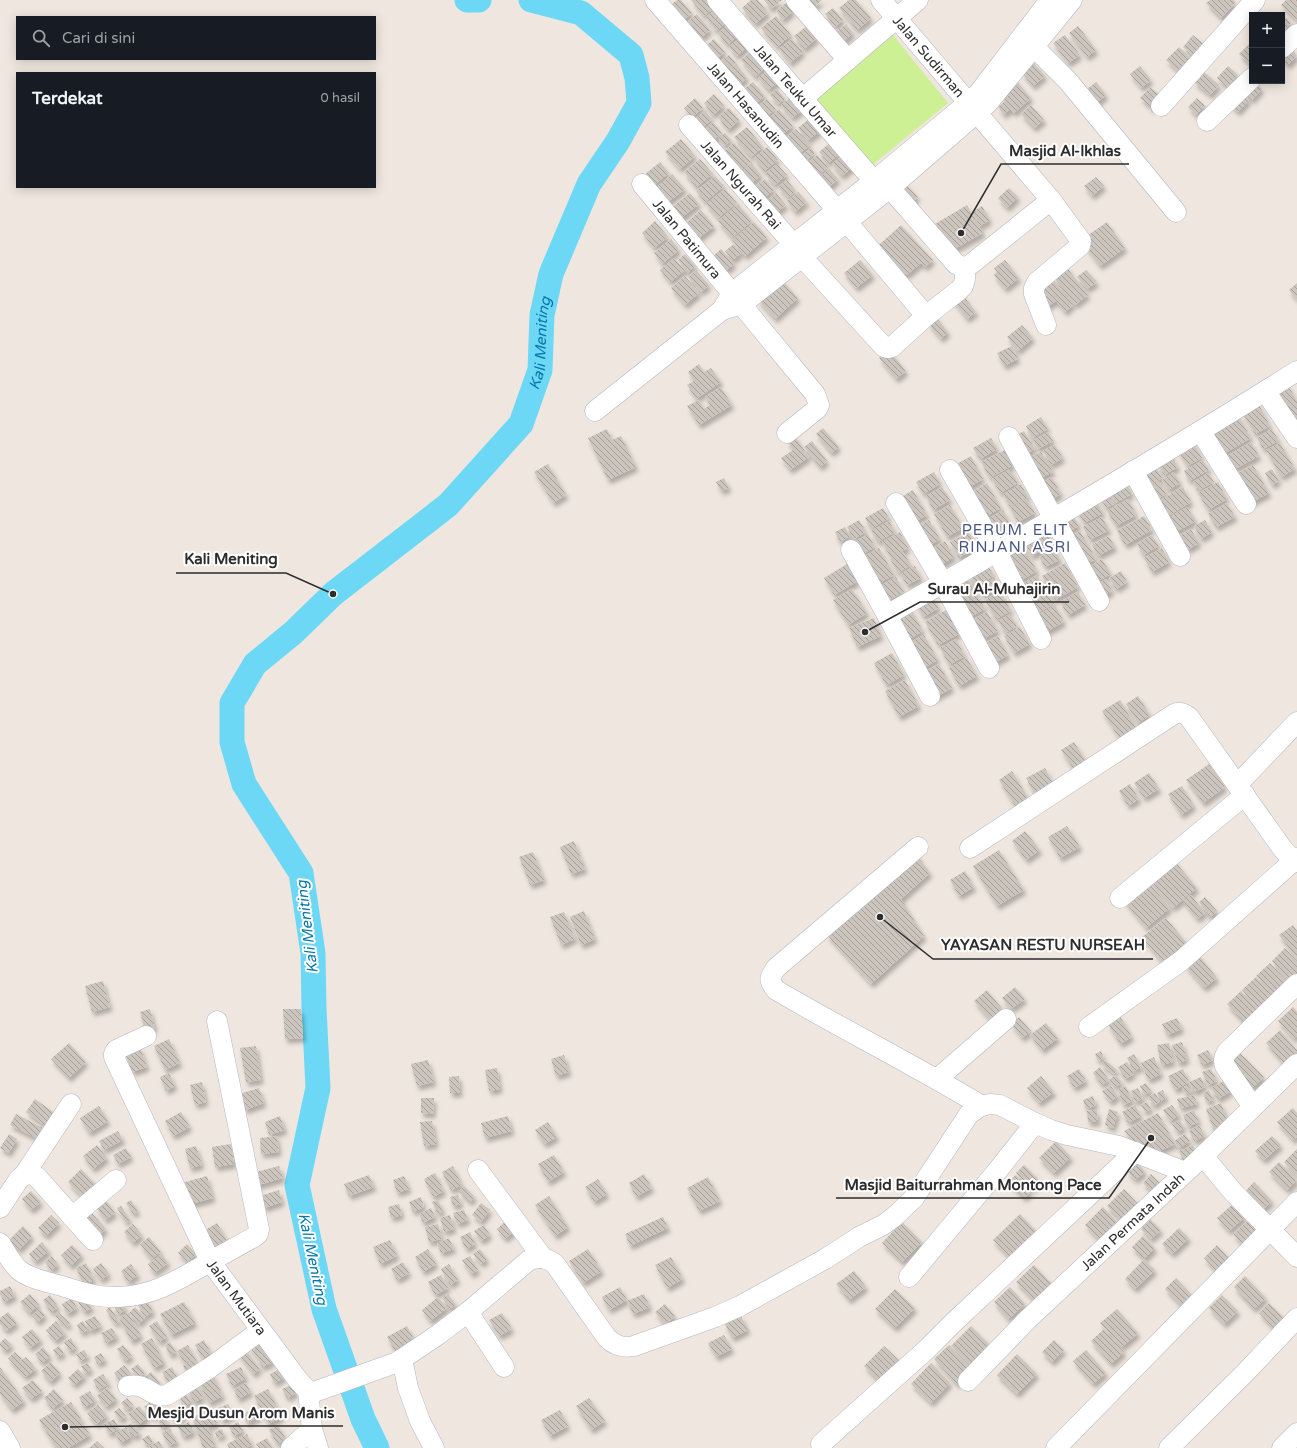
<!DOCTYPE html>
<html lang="id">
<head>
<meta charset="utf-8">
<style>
  body { margin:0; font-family:"Varela Round",sans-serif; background:#242831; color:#f1f3f6 }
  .controls { position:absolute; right:12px; top:12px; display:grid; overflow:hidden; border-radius:0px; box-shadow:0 2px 10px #0003 }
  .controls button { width:36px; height:36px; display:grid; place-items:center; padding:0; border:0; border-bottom:1px solid #363941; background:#171b24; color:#f1f3f6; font:20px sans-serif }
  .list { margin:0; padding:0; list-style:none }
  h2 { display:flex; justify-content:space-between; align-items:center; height:52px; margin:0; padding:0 16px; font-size:17px }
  h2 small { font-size:13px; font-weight:400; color:#9ea1a6 }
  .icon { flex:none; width:22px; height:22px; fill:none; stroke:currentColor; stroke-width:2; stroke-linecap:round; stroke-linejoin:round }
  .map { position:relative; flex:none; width:1297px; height:1448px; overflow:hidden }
  .search { position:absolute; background:#171b24; box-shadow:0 2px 10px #0003; left:16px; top:16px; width:360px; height:44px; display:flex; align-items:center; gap:10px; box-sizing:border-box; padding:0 14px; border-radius:0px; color:#9ea1a6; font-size:15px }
  .panel { position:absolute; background:#171b24; box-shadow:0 2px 10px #0003; left:16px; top:72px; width:360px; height:116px; border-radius:0px }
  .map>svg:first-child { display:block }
</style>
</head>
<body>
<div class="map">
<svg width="1297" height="1448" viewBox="0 0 1297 1448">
  <defs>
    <pattern id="building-back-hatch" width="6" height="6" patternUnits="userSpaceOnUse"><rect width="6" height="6" fill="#cbc5bd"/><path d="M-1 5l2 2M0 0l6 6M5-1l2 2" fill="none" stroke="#a5a09a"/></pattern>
    <filter id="shadow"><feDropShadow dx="2.5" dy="4.5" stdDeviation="2" flood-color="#0004"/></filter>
  </defs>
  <rect width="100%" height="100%" fill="#efe7df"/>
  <path fill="#cdf094" d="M 892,34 L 948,103 L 870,167 L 814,99 Z"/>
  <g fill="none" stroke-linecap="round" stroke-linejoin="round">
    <g stroke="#6cd8f6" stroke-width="25">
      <path d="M 467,0 L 479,0"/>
      <path id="s1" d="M 377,1448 L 363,1419 L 324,1309 L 297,1185 L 318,1088 L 314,1008 L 313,953 L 301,873 L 244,784 L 232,742 L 232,703 L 255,664 L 294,632 L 333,594 L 448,505 L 521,424 L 540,370 L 542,315 L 551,274 L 589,184 L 618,141 L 639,103 L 637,78 L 631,55 L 581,13 L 531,0"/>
    </g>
  </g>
  <path fill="url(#building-back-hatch)" filter="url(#shadow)" d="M 677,0 L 681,0 L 692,13 L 679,24 L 666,9 Z
    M 691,0 L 708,0 L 714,8 L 704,16 Z
    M 751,0 L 758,0 L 768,13 L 755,24 L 742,8 Z
    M 764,0 L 782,0 L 771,9 Z
    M 806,0 L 822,0 L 813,8 Z
    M 849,0 L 856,0 L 871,18 L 857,30 L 839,8 Z
    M 1210,0 L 1233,0 L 1236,2 L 1221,18 L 1206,3 Z
    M 1286,0 L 1297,0 L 1297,18 L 1296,20 L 1281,5 Z
    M 786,3 L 793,11 L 783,20 L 776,11 Z
    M 717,8 L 722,13 L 710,23 L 706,17 Z
    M 833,8 L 843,20 L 835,27 L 825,14 Z
    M 697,14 L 710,30 L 701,38 L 688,21 Z
    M 1282,14 L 1291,23 L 1282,33 Z
    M 723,15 L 728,21 L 716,31 L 711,24 Z
    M 776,16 L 791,35 L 777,47 L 761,28 Z
    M 730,23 L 740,34 L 727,45 L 718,33 Z
    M 846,24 L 853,33 L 843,42 L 835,33 Z
    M 807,26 L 817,38 L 804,49 L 794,36 Z
    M 1078,26 L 1096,50 L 1087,57 L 1069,33 Z
    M 743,35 L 750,44 L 737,56 L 729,47 Z
    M 1065,35 L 1080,55 L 1068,63 L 1053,43 Z
    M 1193,35 L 1204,44 L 1194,56 L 1183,47 Z
    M 714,39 L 725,52 L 713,62 L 702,49 Z
    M 792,39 L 803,52 L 790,63 L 779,49 Z
    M 1252,41 L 1252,64 L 1251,65 L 1239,54 Z
    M 1179,47 L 1193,60 L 1180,73 L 1166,60 Z
    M 1290,47 L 1297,56 L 1288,65 L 1282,59 L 1282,55 Z
    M 752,50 L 766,67 L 755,77 L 741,60 Z
    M 729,55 L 736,63 L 724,72 L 717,64 Z
    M 1034,63 L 1045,76 L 1033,86 L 1022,73 Z
    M 736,64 L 747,78 L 739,85 L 727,71 Z
    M 1140,66 L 1151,80 L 1141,88 L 1130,74 Z
    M 1228,66 L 1238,75 L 1227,87 L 1217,78 Z
    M 770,68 L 781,80 L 768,90 L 758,78 Z
    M 1203,71 L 1219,85 L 1210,95 L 1194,82 Z
    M 1013,77 L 1031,98 L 1014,113 L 1010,109 L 1004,115 L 998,107 L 1005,101 L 1002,97 Z
    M 1253,81 L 1262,89 L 1252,100 L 1242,90 Z
    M 753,82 L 765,96 L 756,103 L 744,89 Z
    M 1096,82 L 1106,95 L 1093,106 L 1082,93 Z
    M 1150,87 L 1163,98 L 1153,109 L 1140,98 Z
    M 777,89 L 785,99 L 778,104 L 770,95 Z
    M 1242,93 L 1249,100 L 1238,112 L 1230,105 Z
    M 714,94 L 724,106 L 713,115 L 704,103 Z
    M 791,97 L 802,110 L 792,118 L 781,105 Z
    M 695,98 L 703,108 L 692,117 L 684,108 Z
    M 1197,98 L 1205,106 L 1196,115 L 1188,107 Z
    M 767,99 L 776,109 L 763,119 L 754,109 Z
    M 1031,105 L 1044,120 L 1034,128 L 1021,114 Z
    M 729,108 L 739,120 L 728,130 L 718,117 Z
    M 779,109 L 793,126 L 779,137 L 766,121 Z
    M 705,111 L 712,119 L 698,131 L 691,122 Z
    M 810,118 L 820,131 L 808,140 L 798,128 Z
    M 713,122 L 722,133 L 711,142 L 702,132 Z
    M 747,127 L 763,147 L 751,157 L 734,137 Z
    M 796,129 L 810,145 L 798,155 L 785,139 Z
    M 725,133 L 731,140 L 724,146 L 718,138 Z
    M 681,139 L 695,156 L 680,169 L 665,152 Z
    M 831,142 L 840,154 L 828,163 L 819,152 Z
    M 734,143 L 751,162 L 738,172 L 722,153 Z
    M 767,147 L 778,160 L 764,171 L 754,158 Z
    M 811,148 L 815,153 L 806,160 L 802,155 Z
    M 844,154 L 854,166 L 842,176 L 832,164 Z
    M 817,155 L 828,167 L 820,174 L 809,162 Z
    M 700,159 L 713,174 L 696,187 L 684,172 Z
    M 660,162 L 669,173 L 653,186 L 644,175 Z
    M 751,163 L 761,175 L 746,188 L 736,176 Z
    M 777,164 L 787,175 L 775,185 L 765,174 Z
    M 829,169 L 838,179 L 828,188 L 819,178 Z
    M 672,174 L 685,189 L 667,203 L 655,189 Z
    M 715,176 L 724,186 L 705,202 L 696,191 Z
    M 1096,177 L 1104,186 L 1092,196 L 1084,186 Z
    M 765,179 L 774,190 L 761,200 L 752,189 Z
    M 787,180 L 796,191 L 788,198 L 778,187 Z
    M 903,181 L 918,197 L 909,204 L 895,188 Z
    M 1009,188 L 1018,197 L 1007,208 L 998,198 Z
    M 725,189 L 737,203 L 718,218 L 706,204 Z
    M 798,192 L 807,202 L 795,212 L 787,201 Z
    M 690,193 L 699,204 L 680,219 L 671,208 Z
    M 776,193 L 786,205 L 775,214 L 765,203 Z
    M 738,204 L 752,221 L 732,238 L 718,221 Z
    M 967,205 L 983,233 L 951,251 L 935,224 Z
    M 982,206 L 990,220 L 980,226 L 972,212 Z
    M 701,210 L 714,226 L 698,239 L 685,224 Z
    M 655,221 L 668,237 L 654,248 L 642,233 Z
    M 754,222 L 767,237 L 745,256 L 732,240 Z
    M 1107,222 L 1125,248 L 1100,266 L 1081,240 Z
    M 901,225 L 933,260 L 925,267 L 921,263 L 907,275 L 905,273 L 898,279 L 875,254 L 882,248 L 879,245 Z
    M 671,239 L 679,250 L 662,264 L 654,253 Z
    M 734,244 L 741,253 L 733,260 L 725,251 Z
    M 721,249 L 734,264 L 725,271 L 713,256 Z
    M 685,254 L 695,266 L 688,273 L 678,260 Z
    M 674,258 L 685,270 L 670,282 L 660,270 Z
    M 860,260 L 873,275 L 856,288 L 844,273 Z
    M 1005,260 L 1019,278 L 1005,289 L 994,275 L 997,272 L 994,268 Z
    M 1065,265 L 1088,295 L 1075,305 L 1054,278 Z
    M 696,270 L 709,285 L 701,292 L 688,277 Z
    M 1086,270 L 1097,282 L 1087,289 L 1077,277 Z
    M 685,276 L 699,293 L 685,305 L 671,288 Z
    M 1052,278 L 1073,305 L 1065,312 L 1056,301 L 1047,307 L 1035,291 Z
    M 781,279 L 798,298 L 775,319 L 758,300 Z
    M 1297,283 L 1297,300 L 1289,290 Z
    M 961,293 L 976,312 L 967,319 L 952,299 Z
    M 935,316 L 948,332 L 941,339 L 928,323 Z
    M 1022,325 L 1033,338 L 1018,351 L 1007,337 Z
    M 1012,346 L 1018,359 L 1004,366 L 997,353 Z
    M 889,350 L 906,371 L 896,379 L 879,358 Z
    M 699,364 L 704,372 L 711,368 L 721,382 L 696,399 L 687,385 L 694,381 L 688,372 Z
    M 1288,385 L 1297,401 L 1297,417 L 1288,422 L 1272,394 Z
    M 721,387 L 732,405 L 699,425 L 687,406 L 699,400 L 704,409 L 710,405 L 705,397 Z
    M 1258,403 L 1270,426 L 1255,434 L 1242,412 Z
    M 1238,415 L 1251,438 L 1223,454 L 1210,431 Z
    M 1041,417 L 1048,429 L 1032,438 L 1026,426 Z
    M 823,428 L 839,447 L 831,453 L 816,434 Z
    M 607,429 L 612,440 L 621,436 L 636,467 L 608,480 L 588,438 Z
    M 1272,429 L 1279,441 L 1263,449 L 1257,438 Z
    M 1024,431 L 1035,449 L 1024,455 L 1013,437 Z
    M 1048,432 L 1053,441 L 1038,449 L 1033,440 Z
    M 794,435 L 809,457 L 790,470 L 781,458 L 793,450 L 787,441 Z
    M 991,438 L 997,449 L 980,459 L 973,448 Z
    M 1192,440 L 1202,458 L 1187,466 L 1177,449 Z
    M 812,441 L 827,461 L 820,467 L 804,447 Z
    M 1251,442 L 1259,456 L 1235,469 L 1227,456 Z
    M 1280,443 L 1295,469 L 1281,477 L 1266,450 Z
    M 1055,445 L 1063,458 L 1051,465 L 1043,451 Z
    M 1005,450 L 1013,465 L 990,478 L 981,462 Z
    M 1041,452 L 1053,472 L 1037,480 L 1025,460 Z
    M 1170,453 L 1178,467 L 1164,475 L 1156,461 Z
    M 971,456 L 983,479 L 968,488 L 955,465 Z
    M 1203,460 L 1209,470 L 1189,481 L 1184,471 Z
    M 548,464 L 566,495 L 553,503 L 534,472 Z
    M 1253,465 L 1269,493 L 1250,503 L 1235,475 Z
    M 1156,467 L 1162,478 L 1148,486 L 1142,475 Z
    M 1010,469 L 1018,483 L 1000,493 L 992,479 Z
    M 1272,469 L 1279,481 L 1272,485 L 1265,473 Z
    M 934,472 L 940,484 L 923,494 L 916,482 Z
    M 1174,472 L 1180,483 L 1168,490 L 1162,480 Z
    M 1208,473 L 1214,482 L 1198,491 L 1193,482 Z
    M 1052,477 L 1061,494 L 1047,502 L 1037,486 Z
    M 724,478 L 729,488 L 721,491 L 716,482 Z
    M 1125,481 L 1132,494 L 1115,503 L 1108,490 Z
    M 1159,481 L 1166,494 L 1156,500 L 1149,487 Z
    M 1218,482 L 1227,499 L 1208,510 L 1198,493 Z
    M 987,483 L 1001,508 L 985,517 L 971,493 Z
    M 1021,484 L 1028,497 L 1010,507 L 1003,494 Z
    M 942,487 L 950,500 L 933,510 L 926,496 Z
    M 1183,487 L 1191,502 L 1165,518 L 1156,502 Z
    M 913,490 L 927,515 L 912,523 L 898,499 Z
    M 1107,492 L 1114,504 L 1106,508 L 1099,496 Z
    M 1027,499 L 1035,513 L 1018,522 L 1010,508 Z
    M 1095,499 L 1103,513 L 1084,523 L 1076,509 Z
    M 1128,499 L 1136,515 L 1116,526 L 1107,511 Z
    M 1227,503 L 1235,517 L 1216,527 L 1208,514 Z
    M 950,505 L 963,528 L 947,537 L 934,514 Z
    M 1187,507 L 1196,521 L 1174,533 L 1166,519 Z
    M 883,508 L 889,518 L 871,529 L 865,518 Z
    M 1003,510 L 1011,526 L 991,537 L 982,522 Z
    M 1144,516 L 1152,530 L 1125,545 L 1117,531 Z
    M 1102,517 L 1109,530 L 1090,540 L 1083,527 Z
    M 1075,518 L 1079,526 L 1066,533 L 1061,526 Z
    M 859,520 L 866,532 L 854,539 L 847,527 Z
    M 929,520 L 940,539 L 927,547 L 916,527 Z
    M 1205,520 L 1212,532 L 1201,539 L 1194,526 Z
    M 889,521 L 895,532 L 878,542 L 871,531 Z
    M 845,527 L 850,536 L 840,542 L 835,532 Z
    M 1045,529 L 1053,544 L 1032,556 L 1024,541 Z
    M 1191,529 L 1199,543 L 1187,550 L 1179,536 Z
    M 1080,531 L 1096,559 L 1085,565 L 1070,537 Z
    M 900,532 L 908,548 L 891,558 L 882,542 Z
    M 969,532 L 977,547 L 959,558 L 950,542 Z
    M 868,534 L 875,547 L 861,555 L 854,542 Z
    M 1152,535 L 1159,546 L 1143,555 L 1137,544 Z
    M 1109,536 L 1115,547 L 1098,556 L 1092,545 Z
    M 945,541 L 954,557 L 939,566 L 930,550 Z
    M 1021,543 L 1037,571 L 1020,581 L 1004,553 Z
    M 879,548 L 894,575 L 874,586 L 859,559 Z
    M 1162,548 L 1169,562 L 1152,572 L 1144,558 Z
    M 1054,549 L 1060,560 L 1045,567 L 1039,557 Z
    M 903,552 L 911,565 L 898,573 L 890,559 Z
    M 1102,559 L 1111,574 L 1094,583 L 1086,569 Z
    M 1065,563 L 1078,587 L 1055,600 L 1042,576 Z
    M 847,564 L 858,581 L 834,595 L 824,578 Z
    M 987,564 L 994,576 L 976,586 L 969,574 Z
    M 915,566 L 921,578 L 907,585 L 900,574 Z
    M 1121,571 L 1127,582 L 1116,589 L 1109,578 Z
    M 966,574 L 973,587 L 957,596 L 949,583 Z
    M 1037,575 L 1054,604 L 1038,613 L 1022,584 Z
    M 896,577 L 904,592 L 889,600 L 881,585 Z
    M 993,579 L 998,587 L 983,596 L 978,587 Z
    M 1106,579 L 1112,591 L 1103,596 L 1097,584 Z
    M 852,589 L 867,613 L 848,625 L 833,600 Z
    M 974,589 L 985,609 L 970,617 L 959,598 Z
    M 1000,591 L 1011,611 L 996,619 L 985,600 Z
    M 1078,592 L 1085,605 L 1068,615 L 1060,602 Z
    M 930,593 L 939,608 L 923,617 L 915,602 Z
    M 908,605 L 923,631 L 906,641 L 891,615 Z
    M 1055,605 L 1064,622 L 1042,634 L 1033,618 Z
    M 946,610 L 959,634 L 938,645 L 925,622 Z
    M 987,612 L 998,631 L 983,639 L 972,620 Z
    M 1010,614 L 1017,626 L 1005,633 L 998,621 Z
    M 874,618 L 881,636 L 857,647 L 849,628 Z
    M 1020,627 L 1030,644 L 1014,653 L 1004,636 Z
    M 924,635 L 938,660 L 921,669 L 907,644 Z
    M 998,636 L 1008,655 L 993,664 L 982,645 Z
    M 956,639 L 965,656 L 949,665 L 940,648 Z
    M 892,653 L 904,675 L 886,685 L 874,663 Z
    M 967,658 L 977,676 L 959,686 L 949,668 Z
    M 939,664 L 952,688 L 934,698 L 921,674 Z
    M 905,680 L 919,706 L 899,717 L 885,691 Z
    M 1138,696 L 1150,715 L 1138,723 L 1126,704 Z
    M 1120,700 L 1136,727 L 1119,738 L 1102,711 Z
    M 1074,742 L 1087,763 L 1074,770 L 1061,750 Z
    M 1209,764 L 1225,787 L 1203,803 L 1186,780 Z
    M 1045,768 L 1054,785 L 1035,795 L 1026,778 Z
    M 1012,771 L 1031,803 L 1018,811 L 999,780 Z
    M 1149,773 L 1159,789 L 1144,798 L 1134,783 Z
    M 1130,784 L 1139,799 L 1128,806 L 1119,791 Z
    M 1182,786 L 1194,806 L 1181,815 L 1168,794 Z
    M 1067,826 L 1080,847 L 1060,858 L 1048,837 Z
    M 1025,831 L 1040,850 L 1026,860 L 1012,841 Z
    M 574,841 L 585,869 L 571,874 L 560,847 Z
    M 999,850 L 1024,890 L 997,906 L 973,866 Z
    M 533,852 L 544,880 L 530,885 L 519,857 Z
    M 916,854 L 930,873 L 901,899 L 924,936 L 871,984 L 827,935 Z
    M 1173,859 L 1197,888 L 1173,908 L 1149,878 Z
    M 965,871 L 974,887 L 959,896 L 950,880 Z
    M 1146,879 L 1170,908 L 1146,928 L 1122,898 Z
    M 1191,895 L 1205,913 L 1197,919 L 1183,901 Z
    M 1205,897 L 1217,911 L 1210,917 L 1199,902 Z
    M 584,911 L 595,939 L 581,945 L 570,917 Z
    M 564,912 L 575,939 L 561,945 L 550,917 Z
    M 1166,918 L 1190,947 L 1166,967 L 1142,937 Z
    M 1293,925 L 1297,931 L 1297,958 L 1279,935 Z
    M 1285,948 L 1297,961 L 1297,981 L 1293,985 L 1272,961 Z
    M 1198,954 L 1217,978 L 1204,988 L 1185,965 Z
    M 1270,963 L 1292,987 L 1278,999 L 1256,976 Z
    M 1256,977 L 1277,1001 L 1263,1014 L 1242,990 Z
    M 103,981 L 110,1007 L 92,1012 L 85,986 Z
    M 1015,987 L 1025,999 L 1011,1009 L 1002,998 Z
    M 987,990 L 1004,1011 L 991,1021 L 974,1001 Z
    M 1241,991 L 1263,1015 L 1249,1028 L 1227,1004 Z
    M 1293,1007 L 1297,1012 L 1297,1036 L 1294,1039 L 1278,1021 Z
    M 150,1009 L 155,1028 L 145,1031 L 140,1012 Z
    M 283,1009 L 301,1009 L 303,1038 L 285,1039 Z
    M 1120,1016 L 1132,1037 L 1120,1044 L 1108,1024 Z
    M 1019,1017 L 1031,1031 L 1022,1038 L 1011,1024 Z
    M 1177,1018 L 1182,1029 L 1167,1035 L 1162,1024 Z
    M 1046,1023 L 1058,1038 L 1042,1050 L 1030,1035 Z
    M 1280,1030 L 1297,1050 L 1297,1058 L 1287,1067 L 1266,1043 Z
    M 169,1039 L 180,1063 L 165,1070 L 154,1046 Z
    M 1182,1042 L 1187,1060 L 1178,1063 L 1172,1045 Z
    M 69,1043 L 86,1062 L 69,1078 L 51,1059 Z
    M 1169,1043 L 1173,1062 L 1161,1065 L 1157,1045 Z
    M 256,1046 L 261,1080 L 246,1082 L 240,1048 Z
    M 140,1047 L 147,1067 L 132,1072 L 125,1053 Z
    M 1208,1050 L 1213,1060 L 1202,1065 L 1197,1055 Z
    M 1101,1051 L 1104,1058 L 1098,1061 L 1095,1054 Z
    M 1240,1053 L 1264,1077 L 1252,1088 L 1228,1064 Z
    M 1134,1054 L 1141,1067 L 1134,1071 L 1127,1058 Z
    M 564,1055 L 569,1072 L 556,1076 L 551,1059 Z
    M 1154,1057 L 1161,1074 L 1148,1080 L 1141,1063 Z
    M 428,1060 L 434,1082 L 417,1086 L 411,1064 Z
    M 1105,1060 L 1117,1070 L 1114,1074 L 1101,1064 Z
    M 1127,1062 L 1134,1074 L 1125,1079 L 1118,1067 Z
    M 1100,1067 L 1109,1080 L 1115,1075 L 1122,1082 L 1116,1087 L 1109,1080 L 1102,1085 L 1093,1073 Z
    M 497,1068 L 500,1089 L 489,1091 L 485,1070 Z
    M 1079,1069 L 1086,1081 L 1074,1088 L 1067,1076 Z
    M 1183,1069 L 1189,1082 L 1175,1090 L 1168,1076 Z
    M 1211,1069 L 1217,1081 L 1208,1085 L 1202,1072 Z
    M 169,1073 L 175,1086 L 166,1091 L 160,1077 Z
    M 459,1076 L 460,1093 L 450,1093 L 449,1077 Z
    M 1041,1076 L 1054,1092 L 1039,1103 L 1027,1088 Z
    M 1201,1077 L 1205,1087 L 1194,1092 L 1189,1082 Z
    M 1225,1080 L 1231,1091 L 1218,1099 L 1211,1088 Z
    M 202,1082 L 206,1102 L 195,1105 L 190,1085 Z
    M 1146,1083 L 1151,1091 L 1144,1095 L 1140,1086 Z
    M 1188,1085 L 1192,1091 L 1186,1094 L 1182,1088 Z
    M 1111,1086 L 1118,1096 L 1110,1102 L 1102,1091 Z
    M 1126,1086 L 1132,1101 L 1123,1105 L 1118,1090 Z
    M 259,1088 L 264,1103 L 245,1110 L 239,1094 Z
    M 1138,1088 L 1143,1099 L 1135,1102 L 1131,1091 Z
    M 1163,1090 L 1166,1098 L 1160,1101 L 1157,1093 Z
    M 1209,1090 L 1213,1100 L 1207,1102 L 1203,1093 Z
    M 1155,1093 L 1160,1101 L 1154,1106 L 1148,1097 Z
    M 1194,1095 L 1197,1104 L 1180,1108 L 1177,1099 Z
    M 1093,1096 L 1096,1105 L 1086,1109 L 1083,1100 Z
    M 421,1098 L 434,1098 L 433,1114 L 421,1113 Z
    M 35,1099 L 56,1114 L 47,1127 L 26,1112 Z
    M 1147,1102 L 1151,1109 L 1145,1112 L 1141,1105 Z
    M 1221,1103 L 1229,1125 L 1214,1131 L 1206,1109 Z
    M 1135,1105 L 1141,1116 L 1128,1123 L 1122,1112 Z
    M 1172,1105 L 1179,1115 L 1170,1121 L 1163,1110 Z
    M 99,1106 L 108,1121 L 89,1133 L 80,1118 Z
    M 1293,1108 L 1297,1113 L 1297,1137 L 1293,1140 L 1277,1122 Z
    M 1109,1109 L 1118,1112 L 1113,1128 L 1105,1125 Z
    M 1097,1110 L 1098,1122 L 1088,1122 L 1087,1111 Z
    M 1194,1110 L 1199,1122 L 1188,1127 L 1183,1115 Z
    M 181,1112 L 190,1127 L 173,1136 L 165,1121 Z
    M 1158,1113 L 1175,1144 L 1148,1156 L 1124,1131 Z
    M 16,1114 L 43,1128 L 38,1139 L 10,1125 Z
    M 280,1116 L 285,1130 L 269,1135 L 265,1122 Z
    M 508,1116 L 512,1131 L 485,1138 L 481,1123 Z
    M 1180,1120 L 1184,1128 L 1177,1132 L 1172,1124 Z
    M 432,1121 L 436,1144 L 424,1146 L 420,1122 Z
    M 548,1122 L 557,1137 L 544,1144 L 535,1130 Z
    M 1199,1125 L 1205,1136 L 1194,1141 L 1189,1131 Z
    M 118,1131 L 123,1140 L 104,1150 L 99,1141 Z
    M 9,1134 L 17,1139 L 9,1153 L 0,1148 Z
    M 1185,1134 L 1190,1141 L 1179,1148 L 1174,1141 Z
    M 277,1136 L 279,1152 L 261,1154 L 260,1138 Z
    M 1272,1136 L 1281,1145 L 1264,1160 L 1255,1151 Z
    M 1056,1141 L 1071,1157 L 1054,1173 L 1039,1158 Z
    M 231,1144 L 234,1164 L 215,1167 L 212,1147 Z
    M 97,1145 L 107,1158 L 93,1169 L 83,1156 Z
    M 1193,1145 L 1199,1158 L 1185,1165 L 1179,1151 Z
    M 196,1146 L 202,1165 L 190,1168 L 185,1149 Z
    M 126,1148 L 131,1157 L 118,1164 L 113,1155 Z
    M 1297,1149 L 1297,1176 L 1284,1162 Z
    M 554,1155 L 564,1172 L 548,1182 L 538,1164 Z
    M 1137,1162 L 1145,1172 L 1135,1180 L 1127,1171 Z
    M 1279,1162 L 1297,1180 L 1287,1190 L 1269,1172 Z
    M 1024,1165 L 1040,1181 L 1032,1189 L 1016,1173 Z
    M 279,1166 L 283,1178 L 255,1186 L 252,1173 Z
    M 453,1166 L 462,1185 L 451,1190 L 442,1172 Z
    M 81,1169 L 98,1187 L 85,1200 L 68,1182 Z
    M 435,1173 L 444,1191 L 433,1197 L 424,1179 Z
    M 644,1174 L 652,1188 L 636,1197 L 629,1183 Z
    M 1151,1174 L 1166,1189 L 1158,1198 L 1143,1183 Z
    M 369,1175 L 374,1187 L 349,1196 L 344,1184 Z
    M 1016,1175 L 1031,1192 L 1024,1198 L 1008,1182 Z
    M 207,1176 L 213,1198 L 187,1205 L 182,1183 Z
    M 404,1176 L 409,1189 L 397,1193 L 393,1180 Z
    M 708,1177 L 720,1201 L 699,1211 L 687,1188 Z
    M 598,1179 L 607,1194 L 594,1202 L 585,1187 Z
    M 1254,1182 L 1272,1201 L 1259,1213 L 1242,1195 Z
    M 464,1186 L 475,1197 L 470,1202 L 459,1191 Z
    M 1124,1189 L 1142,1208 L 1125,1224 L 1107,1206 Z
    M 279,1190 L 282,1202 L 264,1208 L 260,1196 Z
    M 31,1191 L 41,1202 L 31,1210 L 22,1199 Z
    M 458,1195 L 461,1204 L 453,1206 L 450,1197 Z
    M 549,1196 L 568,1227 L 555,1236 L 535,1205 Z
    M 421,1197 L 424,1207 L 413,1212 L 409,1202 Z
    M 106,1200 L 115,1213 L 105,1220 L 96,1207 Z
    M 131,1200 L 138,1211 L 133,1214 L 126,1203 Z
    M 438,1200 L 443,1211 L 438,1214 L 432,1202 Z
    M 481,1203 L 490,1210 L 481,1222 L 472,1215 Z
    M 399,1204 L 402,1215 L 391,1218 L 388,1207 Z
    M 1233,1204 L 1245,1217 L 1229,1231 L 1217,1218 Z
    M 121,1206 L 130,1220 L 126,1223 L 117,1208 Z
    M 1103,1207 L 1123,1228 L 1105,1246 L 1085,1225 Z
    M 431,1208 L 435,1217 L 423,1223 L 419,1214 Z
    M 464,1210 L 468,1220 L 457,1224 L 453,1213 Z
    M 91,1212 L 106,1229 L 96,1238 L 80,1222 Z
    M 1020,1214 L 1036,1231 L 1009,1257 L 993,1240 Z
    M 51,1215 L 59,1223 L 46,1236 L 38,1228 Z
    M 450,1215 L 454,1229 L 444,1232 L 440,1218 Z
    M 663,1217 L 668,1228 L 630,1246 L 625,1234 Z
    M 1150,1219 L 1161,1230 L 1151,1239 L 1141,1229 Z
    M 506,1221 L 515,1230 L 505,1239 L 497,1229 Z
    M 1248,1221 L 1257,1231 L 1242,1244 L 1233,1234 Z
    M 902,1222 L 922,1242 L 902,1262 L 882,1243 Z
    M 217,1223 L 228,1242 L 213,1251 L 202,1232 Z
    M 133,1224 L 142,1235 L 133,1243 L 124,1232 Z
    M 438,1224 L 442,1239 L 429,1242 L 425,1227 Z
    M 484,1225 L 490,1235 L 481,1241 L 474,1231 Z
    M 23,1226 L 32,1236 L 19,1250 L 9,1240 Z
    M 1179,1228 L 1189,1238 L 1172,1254 L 1162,1244 Z
    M 470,1232 L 475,1244 L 466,1249 L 460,1237 Z
    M 1143,1236 L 1155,1248 L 1144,1259 L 1132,1247 Z
    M 149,1237 L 161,1252 L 151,1259 L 140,1244 Z
    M 449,1238 L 454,1249 L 441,1253 L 437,1243 Z
    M 390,1240 L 397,1256 L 380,1264 L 373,1247 Z
    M 42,1242 L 49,1251 L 35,1262 L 29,1254 Z
    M 187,1244 L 196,1254 L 188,1262 L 178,1253 Z
    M 72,1245 L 82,1255 L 71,1266 L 61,1255 Z
    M 1217,1245 L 1229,1258 L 1216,1271 L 1204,1258 Z
    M 428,1249 L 436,1264 L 423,1272 L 415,1257 Z
    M 480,1249 L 487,1259 L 481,1264 L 473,1254 Z
    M 588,1249 L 602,1271 L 583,1283 L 569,1261 Z
    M 162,1254 L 168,1263 L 154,1273 L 148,1264 Z
    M 52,1256 L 58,1265 L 51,1270 L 45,1262 Z
    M 470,1256 L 478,1270 L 471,1274 L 462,1260 Z
    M 671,1257 L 683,1279 L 667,1288 L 655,1265 Z
    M 1144,1259 L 1155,1270 L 1135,1289 L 1125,1279 Z
    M 403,1262 L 409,1273 L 397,1280 L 391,1269 Z
    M 86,1263 L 94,1280 L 84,1285 L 76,1268 Z
    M 101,1263 L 109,1274 L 101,1280 L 93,1269 Z
    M 131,1264 L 138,1275 L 128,1282 L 121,1271 Z
    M 449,1264 L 458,1280 L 450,1285 L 441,1269 Z
    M 1034,1265 L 1054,1286 L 1037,1303 L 1016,1282 Z
    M 854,1271 L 866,1287 L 849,1300 L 836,1284 Z
    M 441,1275 L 448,1288 L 435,1295 L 428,1282 Z
    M 1245,1276 L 1266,1298 L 1254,1309 L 1234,1287 Z
    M 1176,1278 L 1194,1297 L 1183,1307 L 1165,1289 Z
    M 10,1286 L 15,1296 L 4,1302 L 0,1294 L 0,1291 Z
    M 620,1287 L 627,1300 L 609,1310 L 602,1297 Z
    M 1010,1287 L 1025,1304 L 1008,1319 L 994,1302 Z
    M 895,1289 L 915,1308 L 895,1328 L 875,1309 Z
    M 30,1294 L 39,1305 L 29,1313 L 20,1302 Z
    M 448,1294 L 456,1305 L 450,1309 L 442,1298 Z
    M 644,1294 L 650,1307 L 633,1314 L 627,1301 Z
    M 50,1295 L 58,1307 L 51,1312 L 43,1300 Z
    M 1222,1295 L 1238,1311 L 1224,1324 L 1209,1308 Z
    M 438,1297 L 447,1308 L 430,1321 L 422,1310 Z
    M 72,1298 L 77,1308 L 67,1314 L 62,1304 Z
    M 86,1298 L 92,1308 L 84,1312 L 78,1302 Z
    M 147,1300 L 153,1312 L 144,1317 L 138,1305 Z
    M 122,1302 L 126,1310 L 118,1314 L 114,1306 Z
    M 184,1302 L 195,1323 L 171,1335 L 160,1314 Z
    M 1269,1303 L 1288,1322 L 1277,1332 L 1259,1313 Z
    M 665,1304 L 675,1316 L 665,1325 L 655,1312 Z
    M 110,1307 L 119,1321 L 115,1324 L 106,1310 Z
    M 135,1307 L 145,1318 L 139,1324 L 129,1313 L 141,1336 L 131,1341 L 119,1318 L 129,1313 Z
    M 40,1309 L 45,1315 L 38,1322 L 32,1316 Z
    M 1117,1309 L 1138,1333 L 1122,1347 L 1100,1323 Z
    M 8,1312 L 17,1323 L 6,1331 L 0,1324 L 0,1318 Z
    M 58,1312 L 70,1323 L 67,1327 L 55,1316 Z
    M 502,1313 L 512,1329 L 499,1336 L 489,1320 Z
    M 95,1316 L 101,1326 L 90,1331 L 85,1321 Z
    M 741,1316 L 748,1330 L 732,1338 L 725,1324 Z
    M 56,1321 L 65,1333 L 55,1341 L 46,1330 Z
    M 83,1321 L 88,1330 L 81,1333 L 77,1325 Z
    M 157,1321 L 167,1337 L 159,1342 L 149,1326 Z
    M 407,1326 L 416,1343 L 396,1353 L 387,1337 Z
    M 971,1326 L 991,1346 L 971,1366 L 951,1346 Z
    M 112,1328 L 117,1337 L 106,1343 L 101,1333 Z
    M 32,1329 L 41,1340 L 30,1348 L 22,1337 Z
    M 1104,1329 L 1124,1352 L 1111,1364 L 1091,1341 Z
    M 724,1335 L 732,1349 L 716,1357 L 708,1343 Z
    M 5,1338 L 12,1345 L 5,1351 L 0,1346 L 0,1343 Z
    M 71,1338 L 76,1348 L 69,1351 L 64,1342 Z
    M 152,1338 L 164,1363 L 154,1368 L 141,1344 Z
    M 204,1340 L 211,1353 L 202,1358 L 195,1345 Z
    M 258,1340 L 266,1351 L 257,1357 L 249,1346 Z
    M 1054,1340 L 1064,1350 L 1052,1362 L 1042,1352 Z
    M 170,1342 L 176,1352 L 170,1355 L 165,1345 Z
    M 123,1345 L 132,1356 L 125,1361 L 117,1349 Z
    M 188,1345 L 195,1358 L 184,1363 L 177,1351 Z
    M 949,1345 L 972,1370 L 957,1384 L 934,1359 Z
    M 59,1346 L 64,1353 L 57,1357 L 53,1350 Z
    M 884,1346 L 904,1365 L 884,1386 L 864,1366 Z
    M 43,1347 L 50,1356 L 42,1363 L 35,1354 Z
    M 244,1348 L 260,1369 L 253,1374 L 238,1353 Z
    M 84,1350 L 88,1356 L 80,1361 L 76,1354 Z
    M 1086,1350 L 1106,1373 L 1093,1384 L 1073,1361 Z
    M 15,1352 L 22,1359 L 19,1362 L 26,1357 L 36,1369 L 25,1377 L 8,1358 Z
    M 268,1352 L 273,1362 L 262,1367 L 257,1357 Z
    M 101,1353 L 105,1360 L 97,1364 L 94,1357 Z
    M 1017,1354 L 1037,1374 L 1017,1394 L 997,1375 Z
    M 195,1358 L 203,1371 L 190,1379 L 183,1366 Z
    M 51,1362 L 60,1373 L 50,1382 L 41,1371 Z
    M 88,1363 L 91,1370 L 85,1373 L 81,1366 Z
    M 931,1363 L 950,1383 L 931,1403 L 911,1384 Z
    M 138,1364 L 145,1373 L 138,1378 L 131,1369 Z
    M 124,1365 L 133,1376 L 122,1384 L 114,1373 Z
    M 0,1367 L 24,1401 L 12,1410 L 0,1394 Z
    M 172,1367 L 179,1381 L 170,1386 L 162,1372 Z
    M 241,1367 L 246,1378 L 232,1386 L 226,1374 Z
    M 78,1369 L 85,1376 L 74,1385 L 68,1378 Z
    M 279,1369 L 284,1378 L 274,1383 L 270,1374 Z
    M 151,1372 L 160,1383 L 150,1391 L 141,1380 Z
    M 212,1373 L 223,1396 L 209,1403 L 198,1381 Z
    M 103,1374 L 109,1384 L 98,1390 L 93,1380 Z
    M 33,1380 L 42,1391 L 31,1399 L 22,1388 Z
    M 195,1382 L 203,1398 L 194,1402 L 186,1387 Z
    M 246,1383 L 251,1392 L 238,1399 L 234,1390 Z
    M 292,1385 L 296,1393 L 287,1398 L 282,1389 Z
    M 107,1387 L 116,1399 L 106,1407 L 97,1396 Z
    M 54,1389 L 63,1400 L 52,1409 L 44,1398 Z
    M 268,1389 L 282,1417 L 268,1424 L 254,1396 Z
    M 90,1391 L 95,1401 L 84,1407 L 79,1397 Z
    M 185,1392 L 191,1402 L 185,1406 L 178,1395 Z
    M 127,1398 L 133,1405 L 127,1410 L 121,1403 Z
    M 589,1398 L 605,1421 L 591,1430 L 576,1406 Z
    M 154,1399 L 163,1410 L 153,1418 L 144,1407 Z
    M 71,1402 L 90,1435 L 68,1448 L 56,1448 L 39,1420 Z
    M 228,1404 L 234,1415 L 222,1421 L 216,1409 Z
    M 98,1405 L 107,1416 L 96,1424 L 87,1413 Z
    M 139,1406 L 148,1417 L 137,1426 L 128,1414 Z
    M 180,1406 L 185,1416 L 175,1422 L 170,1412 Z
    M 119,1408 L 126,1416 L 120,1420 L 114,1412 Z
    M 209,1408 L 217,1423 L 210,1427 L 202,1412 Z
    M 255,1408 L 259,1417 L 247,1423 L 243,1414 Z
    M 560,1410 L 568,1426 L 550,1436 L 541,1420 Z
    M 203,1413 L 215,1446 L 209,1448 L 203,1448 L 192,1417 Z
    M 165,1416 L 168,1425 L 161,1428 L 158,1419 Z
    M 114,1419 L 119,1429 L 109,1434 L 104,1424 Z
    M 189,1422 L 194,1432 L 183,1437 L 178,1427 Z
    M 238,1422 L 243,1431 L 234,1436 L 229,1427 Z
    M 131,1423 L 140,1433 L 134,1437 L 126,1427 Z
    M 278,1425 L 286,1439 L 277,1444 L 269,1430 Z
    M 126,1427 L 131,1437 L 120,1443 L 115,1433 Z
    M 170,1429 L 177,1442 L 169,1446 L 162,1433 Z
    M 222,1429 L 224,1435 L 217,1438 L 215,1432 Z
    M 247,1434 L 252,1445 L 246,1448 L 229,1448 L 227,1444 Z
    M 149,1435 L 153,1442 L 146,1445 L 142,1439 Z
    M 267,1438 L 272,1448 L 259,1448 L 256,1444 Z
    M 97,1441 L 104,1448 L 89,1448 Z
    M 159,1441 L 163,1448 L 150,1448 L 149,1446 Z"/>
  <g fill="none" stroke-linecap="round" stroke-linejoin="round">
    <defs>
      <g id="minor">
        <path id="s2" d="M 655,0 L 837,210"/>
        <path id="s3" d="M 717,0 L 874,181"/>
        <path d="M 796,0 L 848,60"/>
        <path id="s4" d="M 881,0 L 1051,200 L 1081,241 L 1080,246 L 1037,282 L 1034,288 L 1034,294 L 1046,325"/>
        <path d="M 1034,47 L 1068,81 L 1176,212"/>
        <path d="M 1282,48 L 1297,34"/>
        <path d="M 802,99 L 918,0"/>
        <path d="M 1161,106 L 1255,0"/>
        <path d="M 1207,121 L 1252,78"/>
        <path id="s5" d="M 689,125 L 794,245"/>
        <path id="s6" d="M 642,184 L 815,394 L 819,405 L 817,409 L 787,433"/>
        <path d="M 890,188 L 956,264 C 962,267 965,267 970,265 L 1051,200"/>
        <path d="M 847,222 L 926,316"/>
        <path d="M 802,257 L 884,347 L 888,348 L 892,347 L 926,316 L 958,291 L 963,286 L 965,279 L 965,267"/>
        <path d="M 722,310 L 732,293 L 874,181 L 968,103 L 978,94 L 1050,0"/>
        <path d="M 1265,391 L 1297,438"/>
        <path d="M 595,411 L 722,310 L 742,304 L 890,188 L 987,104 L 1072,0"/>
        <path d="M 1201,432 L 1246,504"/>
        <path d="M 1009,437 L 1099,601"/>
        <path d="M 950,470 L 997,552 L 1041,639"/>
        <path d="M 1133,471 L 1180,556"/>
        <path d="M 896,503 L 943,583 L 989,668"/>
        <path d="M 851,550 L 887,615 L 930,696"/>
        <path d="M 887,615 C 1025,536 1163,456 1297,371"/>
        <path d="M 1237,785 L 1297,722"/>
        <path d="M 918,847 L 776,968 C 769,978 768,980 776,990 C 844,1030 914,1065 982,1106"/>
        <path d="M 970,848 L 1174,714 C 1180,711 1184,713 1189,717 L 1282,848 L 1288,855 L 1297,862"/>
        <path d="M 1120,898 L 1245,795"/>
        <path d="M 1089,1027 L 1181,961 L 1297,858"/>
        <path id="s7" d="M 146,1036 L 116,1050 L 114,1054 L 114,1057 L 210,1261 L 298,1380 L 308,1391 L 314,1392 L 395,1363 L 402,1359 L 439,1334 L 468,1312 L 528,1261 C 538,1256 546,1257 555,1264 L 607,1338 C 615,1346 623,1348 634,1346 L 715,1317 L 740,1306 L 825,1259 L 859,1237 L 883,1225 L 894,1217 L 914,1198 L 969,1114 L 981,1106 L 990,1104 L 1000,1105 L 1035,1123 L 1051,1130 L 1067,1135 L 1119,1146 L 1185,1172"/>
        <path d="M 937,1079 L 1006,1019"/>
        <path d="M 1253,1107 L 1225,1066 C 1223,1060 1224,1057 1227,1052 L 1297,984"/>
        <path d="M 1203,1156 L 1233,1192 L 1297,1257"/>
        <path d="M 478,1170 L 543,1258"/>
        <path d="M 24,1175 L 71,1104"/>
        <path d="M 0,1208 L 19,1179 C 25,1174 30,1173 37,1177 L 93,1240"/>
        <path d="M 72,1217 L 116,1180"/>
        <path d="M 0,1243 C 6,1252 11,1263 19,1270 C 30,1279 48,1282 62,1286 C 80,1292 99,1298 118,1297 C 155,1296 181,1278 211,1261 C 225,1253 240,1245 254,1237 L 258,1234 L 259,1229 L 217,1021"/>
        <path d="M 909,1277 L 998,1170 L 1035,1123"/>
        <path d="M 468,1312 L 504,1367"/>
        <path d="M 402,1359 L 408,1388 L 420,1421 L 434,1448"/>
        <path id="s8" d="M 968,1381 L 1028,1319 L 1203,1156 L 1297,1064"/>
        <path d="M 128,1386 C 148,1382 150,1399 167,1395 L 211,1367 L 260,1331"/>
        <path d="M 308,1391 L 312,1429 L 318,1448"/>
        <path d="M 0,1431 L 10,1448"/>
        <path d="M 821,1444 L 926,1350 L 953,1323 L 1135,1152"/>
        <path d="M 291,1448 L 312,1429"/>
        <path d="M 1056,1448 L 1297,1202"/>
        <path d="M 1169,1448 L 1244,1374 L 1297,1318"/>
        <path d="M 1282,1448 L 1297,1433"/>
      </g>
    </defs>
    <use href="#minor" stroke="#b3b6c1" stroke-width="21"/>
    <use href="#minor" stroke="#fff" stroke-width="20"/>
  </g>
  <g text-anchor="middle" stroke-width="4" stroke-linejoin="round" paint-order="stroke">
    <g font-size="14" fill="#2d2d2d" stroke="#fff">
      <text dy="5" stroke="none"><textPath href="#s4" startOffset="74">Jalan Sudirman</textPath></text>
      <text dy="5" stroke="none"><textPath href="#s3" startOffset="120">Jalan Teuku Umar</textPath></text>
      <text dy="5" stroke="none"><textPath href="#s2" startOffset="139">Jalan Hasanudin</textPath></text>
      <text dy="5" stroke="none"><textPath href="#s5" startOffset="79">Jalan Ngurah Rai</textPath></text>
      <text dy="5" stroke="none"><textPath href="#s6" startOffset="71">Jalan Patimura</textPath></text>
      <text dy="5" stroke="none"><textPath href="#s8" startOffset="229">Jalan Permata Indah</textPath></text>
      <text dy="5" stroke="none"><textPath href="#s7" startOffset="311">Jalan Mutiara</textPath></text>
    </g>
    <g font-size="15" font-style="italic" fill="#0577a8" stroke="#fff">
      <text dy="5" stroke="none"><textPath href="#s1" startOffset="1268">Kali Meniting</textPath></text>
      <text transform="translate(307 927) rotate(-97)" y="5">Kali Meniting</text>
      <text transform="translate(313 1259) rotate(78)" y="5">Kali Meniting</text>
    </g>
    <g font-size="15" letter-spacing="1" fill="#495681" stroke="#fff">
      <text x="1015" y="535">PERUM. ELIT<tspan x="1015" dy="17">RINJANI ASRI</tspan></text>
    </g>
  </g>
  <path fill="none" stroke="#2d2d2d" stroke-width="1.5" d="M961 233L1001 164H1129M333 594L286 573H176M865 632L920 602H1069M880 917L933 959H1153M1151 1138L1109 1198H836M65 1427L140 1426H343"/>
  <g fill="#2d2d2d" stroke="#fff" stroke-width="1.5">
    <circle cx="961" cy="233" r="4"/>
    <circle cx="333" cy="594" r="4"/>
    <circle cx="865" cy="632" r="4"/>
    <circle cx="880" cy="917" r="4"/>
    <circle cx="1151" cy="1138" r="4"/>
    <circle cx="65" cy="1427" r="4"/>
  </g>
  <g font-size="15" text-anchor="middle" font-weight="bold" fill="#2d2d2d" stroke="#fff" stroke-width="4" stroke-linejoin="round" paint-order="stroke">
    <text x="1065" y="156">Masjid Al-Ikhlas</text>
    <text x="231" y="564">Kali Meniting</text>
    <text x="994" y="594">Surau Al-Muhajirin</text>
    <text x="1043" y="950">YAYASAN RESTU NURSEAH</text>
    <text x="973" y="1190">Masjid Baiturrahman Montong Pace</text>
    <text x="241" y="1418">Mesjid Dusun Arom Manis</text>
  </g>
</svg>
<div class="controls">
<button>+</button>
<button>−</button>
</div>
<div class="search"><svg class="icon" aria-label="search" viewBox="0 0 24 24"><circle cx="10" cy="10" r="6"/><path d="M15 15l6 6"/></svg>Cari di sini</div>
<section class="panel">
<h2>Terdekat<small>0 hasil</small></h2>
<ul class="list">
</ul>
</section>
</div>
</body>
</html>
